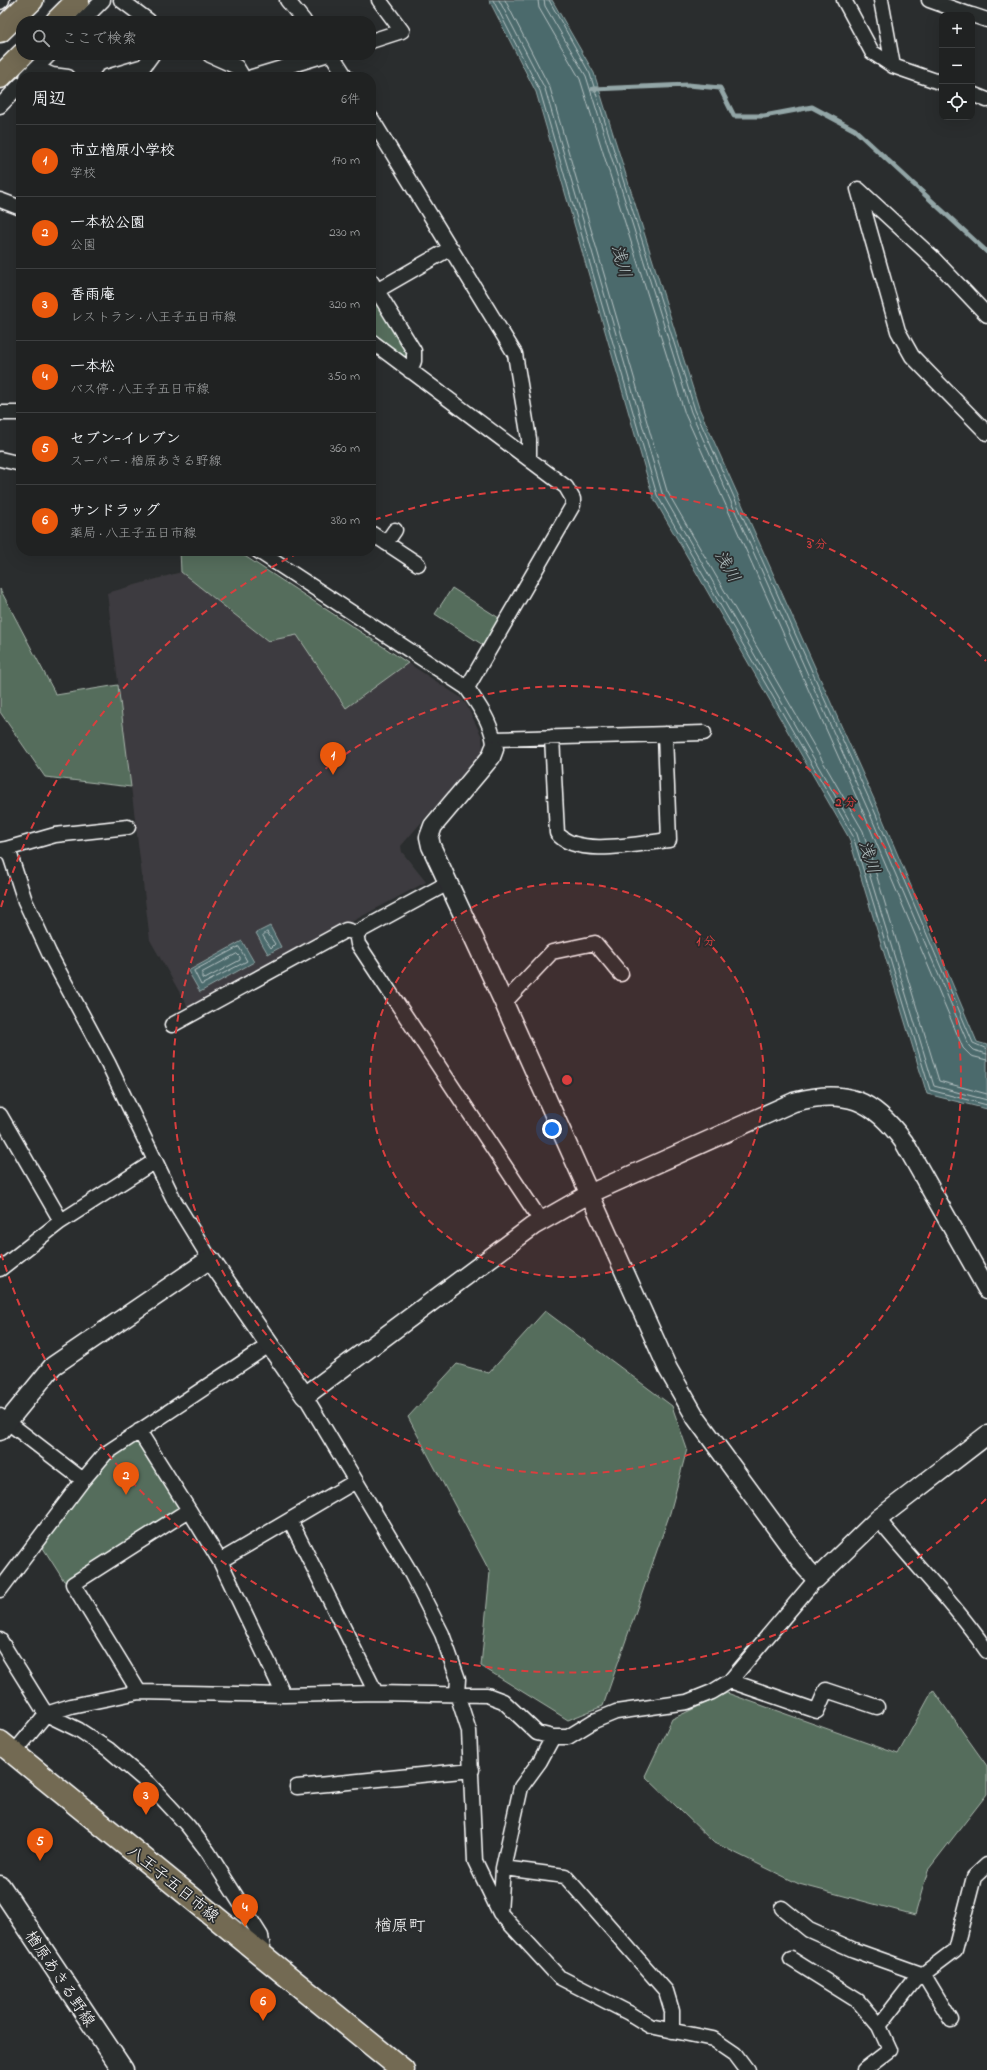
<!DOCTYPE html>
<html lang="ja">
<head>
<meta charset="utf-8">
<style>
  body { margin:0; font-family:"Indie Flower","Klee One",sans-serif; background:#282a2a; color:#f1f3f6 }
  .controls { position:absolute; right:12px; top:12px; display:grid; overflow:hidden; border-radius:8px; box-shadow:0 4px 16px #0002 }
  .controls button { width:36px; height:36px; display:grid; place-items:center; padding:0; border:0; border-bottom:1px solid #3d3f40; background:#202222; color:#f1f3f6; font:20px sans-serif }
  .you { position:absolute; left:552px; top:1129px; width:14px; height:14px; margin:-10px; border:3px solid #fff; border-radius:50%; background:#1a73e8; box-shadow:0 0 0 6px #1a73e833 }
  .badge { display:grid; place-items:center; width:26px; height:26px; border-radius:50%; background:#ea580c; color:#fff; font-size:13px; font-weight:700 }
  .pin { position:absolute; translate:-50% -33px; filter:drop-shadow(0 1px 2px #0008) }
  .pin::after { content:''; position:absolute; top:21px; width:14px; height:12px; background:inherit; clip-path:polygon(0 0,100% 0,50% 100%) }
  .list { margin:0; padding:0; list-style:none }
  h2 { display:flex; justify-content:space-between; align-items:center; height:52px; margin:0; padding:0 16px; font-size:17px }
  h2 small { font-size:13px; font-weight:400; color:#a2a4a5 }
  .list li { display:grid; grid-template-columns:26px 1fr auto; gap:12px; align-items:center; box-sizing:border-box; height:72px; padding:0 16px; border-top:1px solid #3d3f40 }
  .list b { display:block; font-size:15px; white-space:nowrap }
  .list p { margin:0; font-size:13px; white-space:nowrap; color:#a2a4a5 }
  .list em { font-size:13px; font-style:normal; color:#a2a4a5 }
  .icon { flex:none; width:22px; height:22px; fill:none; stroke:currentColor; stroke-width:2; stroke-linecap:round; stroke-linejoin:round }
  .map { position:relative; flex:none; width:987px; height:2070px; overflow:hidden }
  .search { position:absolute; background:#202222; box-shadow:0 4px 16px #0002; left:16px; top:16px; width:360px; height:44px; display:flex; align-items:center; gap:10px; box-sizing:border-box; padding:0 14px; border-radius:16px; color:#a2a4a5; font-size:15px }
  .panel { position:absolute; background:#202222; box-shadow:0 4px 16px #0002; left:16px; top:72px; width:360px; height:484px; border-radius:16px }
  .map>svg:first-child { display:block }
</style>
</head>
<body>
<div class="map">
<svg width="987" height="2070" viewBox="0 0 987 2070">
  <rect width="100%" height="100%" fill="#2a2d2e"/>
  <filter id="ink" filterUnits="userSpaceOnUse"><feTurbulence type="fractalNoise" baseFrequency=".025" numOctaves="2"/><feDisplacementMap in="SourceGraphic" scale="8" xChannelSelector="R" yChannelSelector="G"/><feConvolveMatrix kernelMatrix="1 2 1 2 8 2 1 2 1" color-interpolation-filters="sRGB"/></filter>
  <g filter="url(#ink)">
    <path fill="#3d3b3f" d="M 181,572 L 268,641 L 297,635 L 346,708 L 408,663 L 460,697 L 466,704 L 482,737 L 483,751 L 401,846 L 402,852 L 426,882 L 189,1009 L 150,940 L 107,593 Z"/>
    <path fill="#546d5b" stroke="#aab6ad" d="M 371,294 L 414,351 L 410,371 L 371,341 Z
      M 180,551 L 237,551 L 408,663 L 346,708 L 297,635 L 268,641 L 181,572 Z
      M 452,588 L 499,618 L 483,645 L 435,614 Z
      M 0,589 L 56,695 L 118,685 L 131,787 L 45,777 L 0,712 Z
      M 545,1311 L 672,1406 L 687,1449 L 670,1513 L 603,1706 L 568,1720 L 481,1666 L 490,1572 L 408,1417 L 457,1364 L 489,1373 Z
      M 139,1431 L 189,1510 L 73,1584 L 64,1581 L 38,1540 L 83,1480 Z
      M 933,1690 L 987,1766 L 987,1794 L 928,1870 L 915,1915 L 799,1884 L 713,1842 L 645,1776 L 672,1719 L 727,1693 L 898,1754 Z"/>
    <path fill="#4b6a6c" stroke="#93a6a7" d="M 489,0 L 552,0 L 594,73 L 699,408 L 878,808 L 977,1042 L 987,1045 L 987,1109 L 927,1094 L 849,838 L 653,497 L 536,92 Z
      M 270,926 L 281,947 L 268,954 L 256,933 Z
      M 242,941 L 254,962 L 200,992 L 188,971 Z"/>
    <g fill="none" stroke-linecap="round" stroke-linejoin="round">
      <path stroke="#b7c3c4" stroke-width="1" d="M 493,0 L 540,91 L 657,495 L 853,836 L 930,1090 L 987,1105
        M 499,0 L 545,89 L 662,493 L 857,834 L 934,1086 L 987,1100
        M 505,0 L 550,88 L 667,491 L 863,831 L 939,1081 L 987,1094
        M 538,0 L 539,8 L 580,79 L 685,414 L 864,814 L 963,1048 L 971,1056 L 987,1060
        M 544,0 L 545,6 L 586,76 L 691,412 L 869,812 L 969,1046 L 973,1050 L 987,1054
        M 549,0 L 590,74 L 695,410 L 874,810 L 973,1043 L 987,1049
        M 267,932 L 275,944 L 271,948 L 263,936 Z
        M 239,947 L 247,961 L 201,985 L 194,971 Z
        M 237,954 L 240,957 L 240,960 L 205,979 L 202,978 L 202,973 Z"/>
      <path stroke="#93a6a7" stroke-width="5" d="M 593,89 L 688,85 L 720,88 L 734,116 L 764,116 L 812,107 L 855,130 L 987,252"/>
      <defs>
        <path id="minor" d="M 121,0 L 149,21
          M 287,0 L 304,21
          M 844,0 L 872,52 L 893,66 L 942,83
          M 881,0 L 893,66
          M 929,0 L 971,15
          M 0,2 L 2,0
          M 972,15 L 987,20
          M 82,21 L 103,0
          M 371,41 L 402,31 L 379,0
          M 210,55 L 237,67 L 243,77
          M 332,55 L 346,77
          M 36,68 L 52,75 L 68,77
          M 27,77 L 49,55
          M 107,77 L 144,66 L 152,55
          M 252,77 L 325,55
          M 972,94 L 987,100
          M 0,106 L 21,84
          M 371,118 L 515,354 L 529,439 L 529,458
          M 0,200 L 21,208
          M 371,281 L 414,351 L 414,361 L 410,371
          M 371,294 L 451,248
          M 987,315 L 932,257 L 858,189 L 898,331 L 912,356 L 987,433
          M 371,341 L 566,487 L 573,499 L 573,505 L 467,688
          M 0,413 L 21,413
          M 0,459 L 21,464
          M 371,533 L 418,564
          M 386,543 L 395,530
          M 258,551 L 467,688 C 479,706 495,727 494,749
          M 552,737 L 557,833 C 576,858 641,843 669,840 L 665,734
          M 494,739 L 704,733
          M 6,849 L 55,835 L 128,827
          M 0,850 L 6,849 L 11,858 L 25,901 L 49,953 L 108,1063 L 175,1202 L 210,1259
          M 356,933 L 358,944 L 541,1221
          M 504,1003 L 552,952 L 595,943 L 621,974
          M 172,1025 L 346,930 L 356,933 L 448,883
          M 0,1115 L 61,1221
          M 0,1269 L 60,1222 L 155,1161
          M 305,1396 L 412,1575 L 442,1634 L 458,1679 L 457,1694 L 469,1731 L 475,1861 L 500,1913 L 559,1977 L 629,2013 L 650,2026 L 713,2039 L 735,2054 L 747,2070
          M 0,1416 L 83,1480
          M 189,1510 L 220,1561 L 284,1695
          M 878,1519 C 914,1564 955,1604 987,1651
          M 290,1520 L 376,1693
          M 220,1561 L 356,1481
          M 0,1590 L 83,1480 L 105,1454 L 269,1345
          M 0,1640 L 46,1714 L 79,1730 L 108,1749 L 149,1784 L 188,1826 L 208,1852 L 261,1936 L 264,1955
          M 730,1681 L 817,1711 L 826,1690 L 877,1707
          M 139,1692 L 73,1584 L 189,1510 L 139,1431
          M 13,1754 L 46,1714 L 71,1706 L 139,1692 L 284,1695 L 376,1693 L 487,1695 L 503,1701 L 537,1733 L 553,1737 L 568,1737 L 594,1721 L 616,1712 L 687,1702 L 712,1692 L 730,1681 L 816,1579
          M 297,1787 L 472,1770
          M 503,1868 L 565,1876 L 666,1991 L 672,2011 L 672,2031
          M 782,1908 L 809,1930 L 854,1950 L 924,1975 L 951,2020
          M 500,1913 L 503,1868 L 521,1787 L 540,1761 L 553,1737
          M 791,1959 L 858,2001 L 879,2026 L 890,2050 L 864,2070
          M 879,2026 L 914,1981 L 955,1950 L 974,1877 L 987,1865"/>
        <path id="tertiary" d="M 494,749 L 491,757 L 433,826 L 429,837 L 431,846 L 504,1003 L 668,1369 L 696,1418 L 806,1568 L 816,1579 L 878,1519 L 987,1435
          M 0,1431 L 53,1366 L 210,1259 L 305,1396 L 533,1226 L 589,1194 L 794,1102 C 845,1088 873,1099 904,1142 L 987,1289"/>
        <path id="secondary" d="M 0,1886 L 123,2070"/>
        <path id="primary" d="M 0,1742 L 403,2070"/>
        <path id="motorway" d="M 57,21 L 78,0
          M 0,31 L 32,0
          M 0,77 L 22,55"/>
      </defs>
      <use href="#minor" stroke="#fff" stroke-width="17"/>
      <use href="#tertiary" stroke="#fff" stroke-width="21"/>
      <use href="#secondary" stroke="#fff" stroke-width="23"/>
      <use href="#primary" stroke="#fff" stroke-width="25"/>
      <use href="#motorway" stroke="#fff" stroke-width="25"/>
      <use href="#minor" stroke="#2a2d2e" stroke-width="14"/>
      <use href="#tertiary" stroke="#2a2d2e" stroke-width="18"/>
      <use href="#secondary" stroke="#2a2d2e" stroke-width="20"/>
      <use href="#primary" stroke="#736b52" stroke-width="22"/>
      <use href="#motorway" stroke="#736b52" stroke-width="22"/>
    </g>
  </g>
  <circle cx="567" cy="1080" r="197" fill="#da3e3e" fill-opacity=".12"/>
  <g fill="none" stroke="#da3e3e" stroke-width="2" stroke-dasharray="7 5">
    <circle cx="567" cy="1080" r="197"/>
    <circle cx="567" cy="1080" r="394"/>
    <path d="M986 1499A592 592 0 0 1 1 1253M1 907A592 592 0 0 1 298 553M374 520A592 592 0 0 1 986 661"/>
  </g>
  <g text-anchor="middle" stroke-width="3.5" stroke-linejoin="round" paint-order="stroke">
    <g font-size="16" fill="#fff" stroke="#2a2d2e">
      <text transform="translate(174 1883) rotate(39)" y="6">八王子五日市線</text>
      <text transform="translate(61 1978) rotate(56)" y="6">楢原あきる野線</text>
    </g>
    <g font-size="17" font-style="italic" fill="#aebcbd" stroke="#2a2d2e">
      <text transform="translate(622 261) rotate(75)" y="6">浅川</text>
      <text transform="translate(728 566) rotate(60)" y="6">浅川</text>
      <text transform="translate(870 857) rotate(72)" y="6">浅川</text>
    </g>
    <g font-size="17" fill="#fff" stroke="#2a2d2e">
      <text x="400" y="1931">楢原町</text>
    </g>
  </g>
  <circle cx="567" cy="1080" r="6" fill="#da3e3e" stroke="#2a2d2e" stroke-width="2"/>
  <g font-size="12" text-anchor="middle" font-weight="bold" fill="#da3e3e" stroke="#2a2d2e" stroke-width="3.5" stroke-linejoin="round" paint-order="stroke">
    <text x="817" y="548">3 分</text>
    <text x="846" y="806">2 分</text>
    <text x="706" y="945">1 分</text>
  </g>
</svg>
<div class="controls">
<button>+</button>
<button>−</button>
<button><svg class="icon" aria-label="locate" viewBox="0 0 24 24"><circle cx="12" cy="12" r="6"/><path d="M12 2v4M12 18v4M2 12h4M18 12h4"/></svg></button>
</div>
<div class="you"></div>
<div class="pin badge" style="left:333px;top:775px">1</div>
<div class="pin badge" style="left:126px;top:1495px">2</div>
<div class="pin badge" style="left:146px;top:1815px">3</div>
<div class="pin badge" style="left:245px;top:1927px">4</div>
<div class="pin badge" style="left:40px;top:1861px">5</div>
<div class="pin badge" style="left:263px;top:2021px">6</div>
<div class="search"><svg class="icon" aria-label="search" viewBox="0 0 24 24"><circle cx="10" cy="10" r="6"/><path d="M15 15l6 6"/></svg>ここで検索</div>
<section class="panel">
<h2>周辺<small>6件</small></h2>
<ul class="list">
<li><span class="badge">1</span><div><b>市立楢原小学校</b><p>学校</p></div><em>170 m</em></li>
<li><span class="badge">2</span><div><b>一本松公園</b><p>公園</p></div><em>230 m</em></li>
<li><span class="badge">3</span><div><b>香雨庵</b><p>レストラン · 八王子五日市線</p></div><em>320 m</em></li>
<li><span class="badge">4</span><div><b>一本松</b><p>バス停 · 八王子五日市線</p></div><em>350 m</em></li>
<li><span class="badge">5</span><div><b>セブン-イレブン</b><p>スーパー · 楢原あきる野線</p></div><em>360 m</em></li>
<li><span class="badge">6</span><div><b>サンドラッグ</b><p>薬局 · 八王子五日市線</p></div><em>380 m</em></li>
</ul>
</section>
</div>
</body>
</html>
